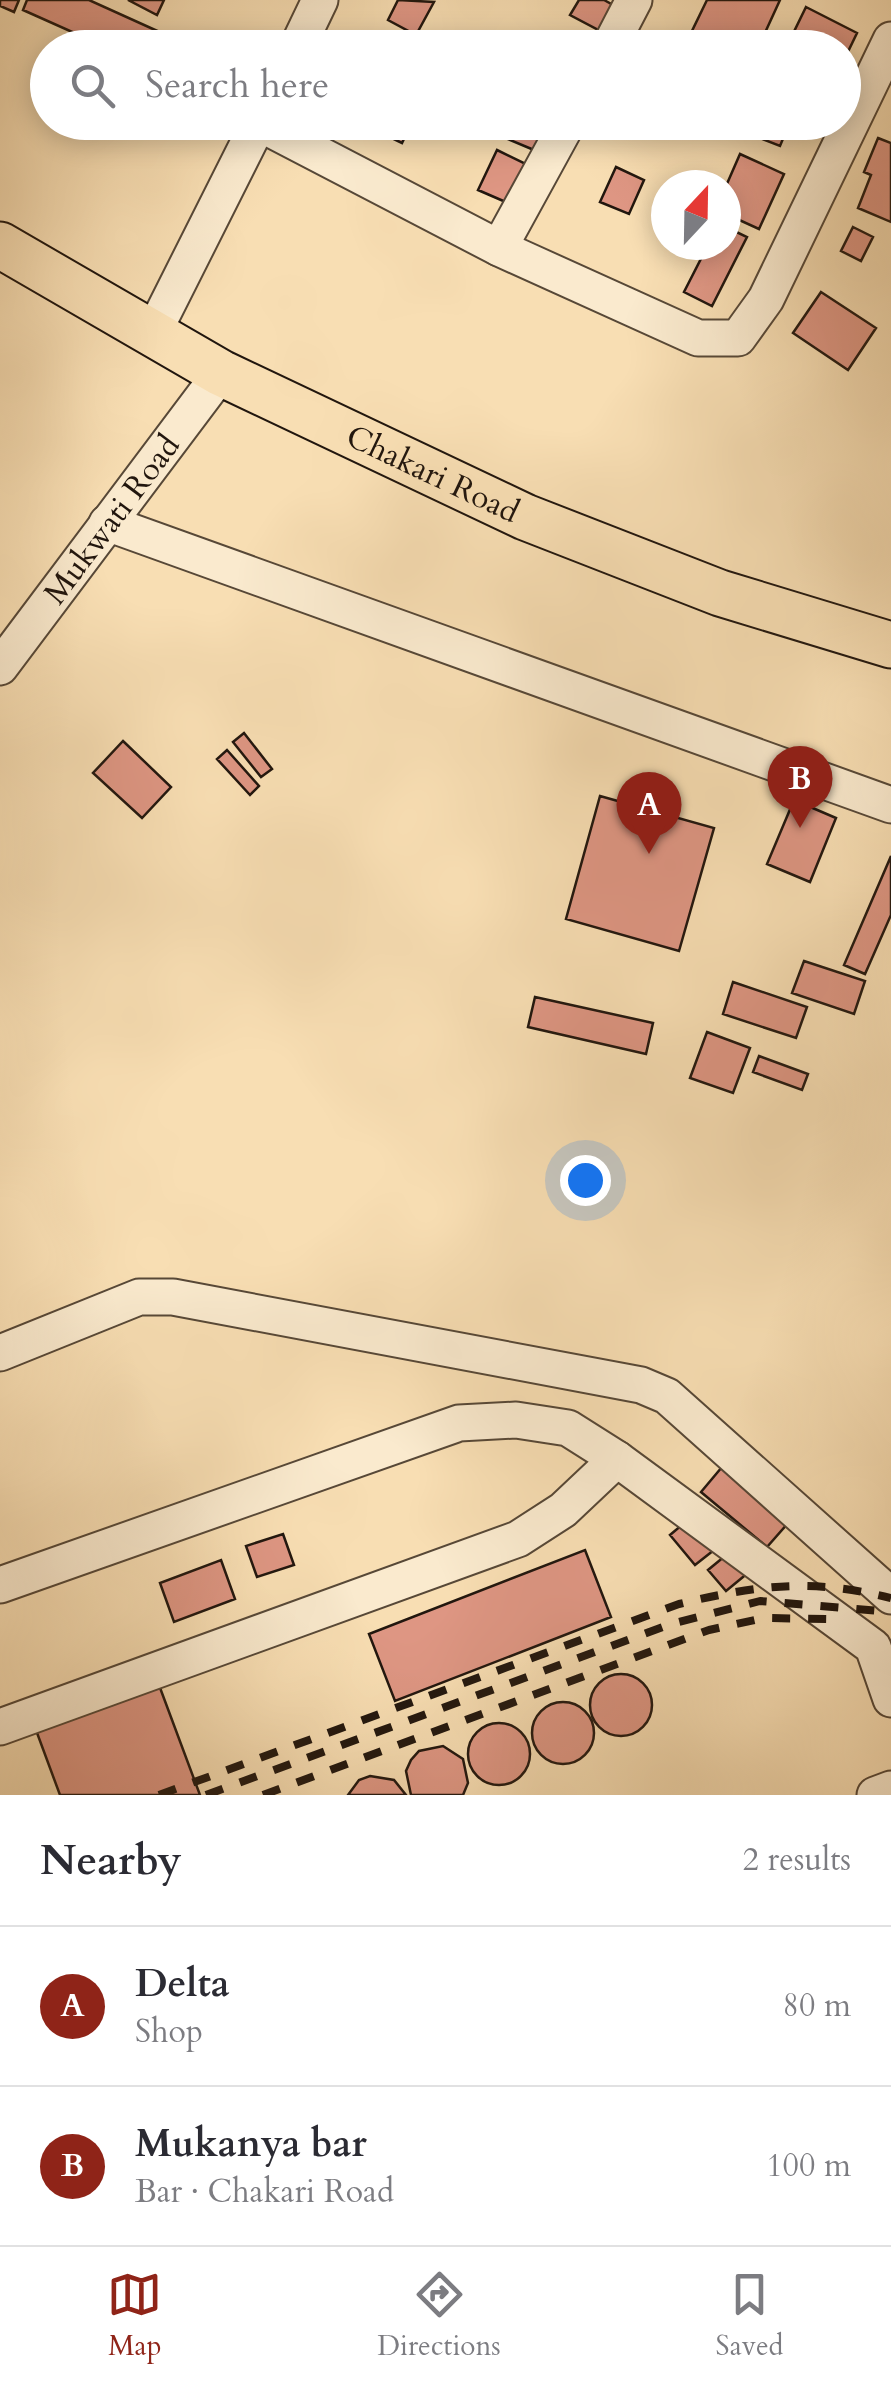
<!DOCTYPE html>
<html lang="en">
<head>
<meta charset="utf-8">
<style>
  body { margin:0; font-family:Cardo,serif; background:#f2f2f3; color:#2b2b33 }
  .compass { position:absolute; left:651px; top:170px; width:90px; height:90px; border-radius:50%; background:#fff; box-shadow:0 5px 25px #0003; rotate:22deg }
  .you { position:absolute; left:585px; top:1180px; width:35px; height:35px; margin:-25px; border:8px solid #fff; border-radius:50%; background:#1a73e8; box-shadow:0 0 0 15px #1a73e833 }
  .badge { display:grid; place-items:center; width:65px; height:65px; border-radius:50%; background:#8f2418; color:#fff; font-size:32px; font-weight:700 }
  .pin { position:absolute; translate:-50% -82px; filter:drop-shadow(0 2px 5px #0008) }
  .pin::after { content:''; position:absolute; top:52px; width:35px; height:30px; background:inherit; clip-path:polygon(0 0,100% 0,50% 100%) }
  .list { margin:0; padding:0; list-style:none }
  h2 { display:flex; justify-content:space-between; align-items:center; height:130px; margin:0; padding:0 40px; font-size:42px }
  h2 small { font-size:32px; font-weight:400; color:#7c7c81 }
  .list li { display:grid; grid-template-columns:65px 1fr auto; gap:30px; align-items:center; box-sizing:border-box; height:160px; padding:0 40px; border-top:2px solid #e1e1e2 }
  .list b { display:block; font-size:38px; white-space:nowrap }
  .list p { margin:0; font-size:32px; white-space:nowrap; color:#7c7c81 }
  .list em { font-size:32px; font-style:normal; color:#7c7c81 }
  .icon { flex:none; width:55px; height:55px; fill:none; stroke:currentColor; stroke-width:2; stroke-linecap:round; stroke-linejoin:round }
  .map { position:relative; flex:none; width:891px; height:1795px; overflow:hidden }
  .search { position:absolute; background:#fff; box-shadow:0 5px 25px #0003; left:30px; right:30px; top:30px; height:110px; display:flex; align-items:center; gap:25px; box-sizing:border-box; padding:0 35px; border-radius:55px; color:#7c7c81; font-size:38px }
  .sheet { height:450px; background:#fff }
  nav { display:flex; justify-content:space-around; align-items:center; box-sizing:border-box; height:140px; border-top:2px solid #e1e1e2; background:#fff; font-size:28px; color:#7c7c81 }
  nav a { display:grid; justify-items:center; gap:5px }
  nav .on { color:#8f2418 }
  .map>svg:first-child { display:block }
</style>
</head>
<body>
<div class="map">
<svg width="891" height="1795" viewBox="0 0 891 1795">
  <rect width="100%" height="100%" fill="#f8deb3"/>
  <filter id="stains"><feTurbulence type="fractalNoise" baseFrequency=".002" numOctaves="4"/><feColorMatrix values="0 0 0 0 .2 0 0 0 0 .09 0 0 0 0 .02 0 0 0 .5 -.17"/></filter>
  <radialGradient id="worn" r=".72"><stop offset=".6" stop-color="#630" stop-opacity="0"/><stop offset="1" stop-color="#630" stop-opacity=".3"/></radialGradient>
  <path fill="#de9683" stroke="#21160e" stroke-width="2.5" d="M 0,0 L 19,0 L 14,12 L 0,6 Z
    M 27,0 L 89,0 L 195,48 L 108,48 L 23,10 Z
    M 128,0 L 164,0 L 157,15 Z
    M 398,0 L 434,2 L 416,35 L 388,20 Z
    M 579,0 L 604,0 L 622,10 L 608,35 L 570,15 Z
    M 707,0 L 780,0 L 758,48 L 722,48 L 691,33 Z
    M 806,7 L 857,33 L 844,60 L 844,48 L 786,48 Z
    M 307,122 L 332,122 L 326,133 Z
    M 373,122 L 412,122 L 402,143 L 371,128 Z
    M 509,122 L 546,123 L 534,150 L 503,137 Z
    M 761,122 L 790,122 L 780,146 L 755,136 Z
    M 878,138 L 891,143 L 891,222 L 858,208 L 871,175 L 864,172 Z
    M 497,150 L 526,164 L 508,203 L 478,190 Z
    M 740,154 L 784,174 L 759,229 L 726,214 L 726,186 Z
    M 616,167 L 644,180 L 629,214 L 600,202 Z
    M 726,227 L 747,237 L 712,306 L 684,292 L 708,245 L 726,245 Z
    M 853,227 L 873,237 L 861,261 L 841,251 Z
    M 821,292 L 876,328 L 848,370 L 793,333 Z
    M 244,733 L 272,769 L 261,777 L 233,742 Z
    M 123,741 L 171,787 L 142,818 L 93,773 Z
    M 227,750 L 259,786 L 250,795 L 217,759 Z
    M 600,796 L 714,828 L 679,951 L 566,919 Z
    M 794,800 L 836,818 L 810,882 L 767,864 Z
    M 891,856 L 891,915 L 865,974 L 844,965 Z
    M 804,961 L 865,981 L 854,1014 L 792,993 Z
    M 733,982 L 807,1007 L 796,1038 L 723,1014 Z
    M 535,997 L 653,1023 L 646,1054 L 528,1027 Z
    M 707,1032 L 750,1048 L 733,1093 L 690,1078 Z
    M 759,1056 L 808,1074 L 802,1090 L 753,1072 Z
    M 722,1467 L 789,1522 L 767,1547 L 701,1492 Z
    M 689,1519 L 714,1550 L 695,1565 L 670,1535 Z
    M 283,1534 L 294,1565 L 257,1577 L 246,1546 Z
    M 585,1550 L 611,1617 L 395,1701 L 369,1634 Z
    M 731,1551 L 749,1572 L 726,1591 L 708,1570 Z
    M 221,1560 L 235,1599 L 174,1622 L 160,1583 Z
    M590 1705a31 31 0 1 1 62 0a31 31 0 1 1-62 0Z
    M 156,1677 L 200,1795 L 60,1795 L 33,1722 Z
    M532 1733a31 31 0 1 1 62 0a31 31 0 1 1-62 0Z
    M468 1754a31 31 0 1 1 62 0a31 31 0 1 1-62 0Z
    M 443,1746 L 463,1759 L 468,1783 L 463,1795 L 411,1795 L 406,1771 L 411,1760 L 419,1751 Z
    M 370,1776 L 394,1780 L 406,1795 L 348,1795 L 359,1780 Z"/>
  <g fill="none" stroke-linecap="round" stroke-linejoin="round">
    <defs>
      <g id="minor">
        <path d="M 297,48 L 320,0"/>
        <path d="M 609,48 L 634,0"/>
        <path d="M 259,123 L 499,248 L 698,338 L 738,338 L 766,299 L 891,40"/>
        <path d="M 499,248 L 568,122"/>
        <path d="M 153,333 L 259,122"/>
        <path d="M 107,523 L 891,805"/>
        <path id="s1" d="M 0,667 L 221,373"/>
        <path d="M 0,1353 L 139,1297 L 173,1297 L 641,1385 L 667,1396 L 891,1596"/>
        <path d="M 0,1585 L 459,1423 L 516,1420 L 568,1428 L 617,1459 L 873,1647 L 891,1699"/>
        <path d="M 0,1727 L 518,1539 L 563,1510 L 617,1459"/>
        <path d="M 875,1795 L 891,1789"/>
      </g>
      <g id="major">
        <path id="s2" d="M 0,245 L 221,373 L 525,517 L 720,593 L 891,645"/>
      </g>
    </defs>
    <use href="#minor" stroke="#574837" stroke-width="39"/>
    <use href="#major" stroke="#21160e" stroke-width="49"/>
    <use href="#minor" stroke="#faeace" stroke-width="35"/>
    <use href="#major" stroke="#f8deb3" stroke-width="45"/>
    <path stroke="#21160e" stroke-width="8" stroke-dasharray="18 18" stroke-linecap="butt" d="M 159,1795 L 679,1604 C 758,1585 810,1578 891,1598
      M 206,1795 L 671,1624 L 760,1601 L 891,1612
      M 263,1795 L 709,1630 L 764,1618 L 832,1619"/>
  </g>
  <g text-anchor="middle" stroke-width="8" stroke-linejoin="round" paint-order="stroke">
    <g font-size="32" fill="#21160e" stroke="#faeace">
      <text dy="11" stroke="none"><textPath href="#s2" startOffset="490">Chakari Road</textPath></text>
      <text dy="11" stroke="none"><textPath href="#s1" startOffset="185">Mukwati Road</textPath></text>
    </g>
  </g>
  <rect width="100%" height="100%" filter="url(#stains)"/>
  <rect width="100%" height="100%" fill="url(#worn)"/>
</svg>
<svg class="compass" viewBox="-18 -18 36 36"><path d="M0-13l5 13h-10z" fill="#e53935"/><path d="M0 13l5-13h-10z" fill="#7c7c81"/></svg>
<div class="you"></div>
<div class="pin badge" style="left:649px;top:854px">A</div>
<div class="pin badge" style="left:800px;top:828px">B</div>
<div class="search"><svg class="icon" aria-label="search" viewBox="0 0 24 24"><circle cx="10" cy="10" r="6"/><path d="M15 15l6 6"/></svg>Search here</div>
</div>
<section class="sheet">
<h2>Nearby<small>2 results</small></h2>
<ul class="list">
<li><span class="badge">A</span><div><b>Delta</b><p>Shop</p></div><em>80 m</em></li>
<li><span class="badge">B</span><div><b>Mukanya bar</b><p>Bar · Chakari Road</p></div><em>100 m</em></li>
</ul>
</section>
<nav>
<a class="on"><svg class="icon" aria-label="map" viewBox="0 0 24 24"><path d="M3 6l6-2 6 2 6-2v14l-6 2-6-2-6 2zM9 4v14M15 6v14"/></svg>Map</a>
<a><svg class="icon" aria-label="directions" viewBox="0 0 24 24"><path d="M12 3l9 9-9 9-9-9zM9 14v-3h6M13 9l2 2-2 2"/></svg>Directions</a>
<a><svg class="icon" aria-label="saved" viewBox="0 0 24 24"><path d="M7 4h10v16l-5-4-5 4z"/></svg>Saved</a>
</nav>
</body>
</html>
